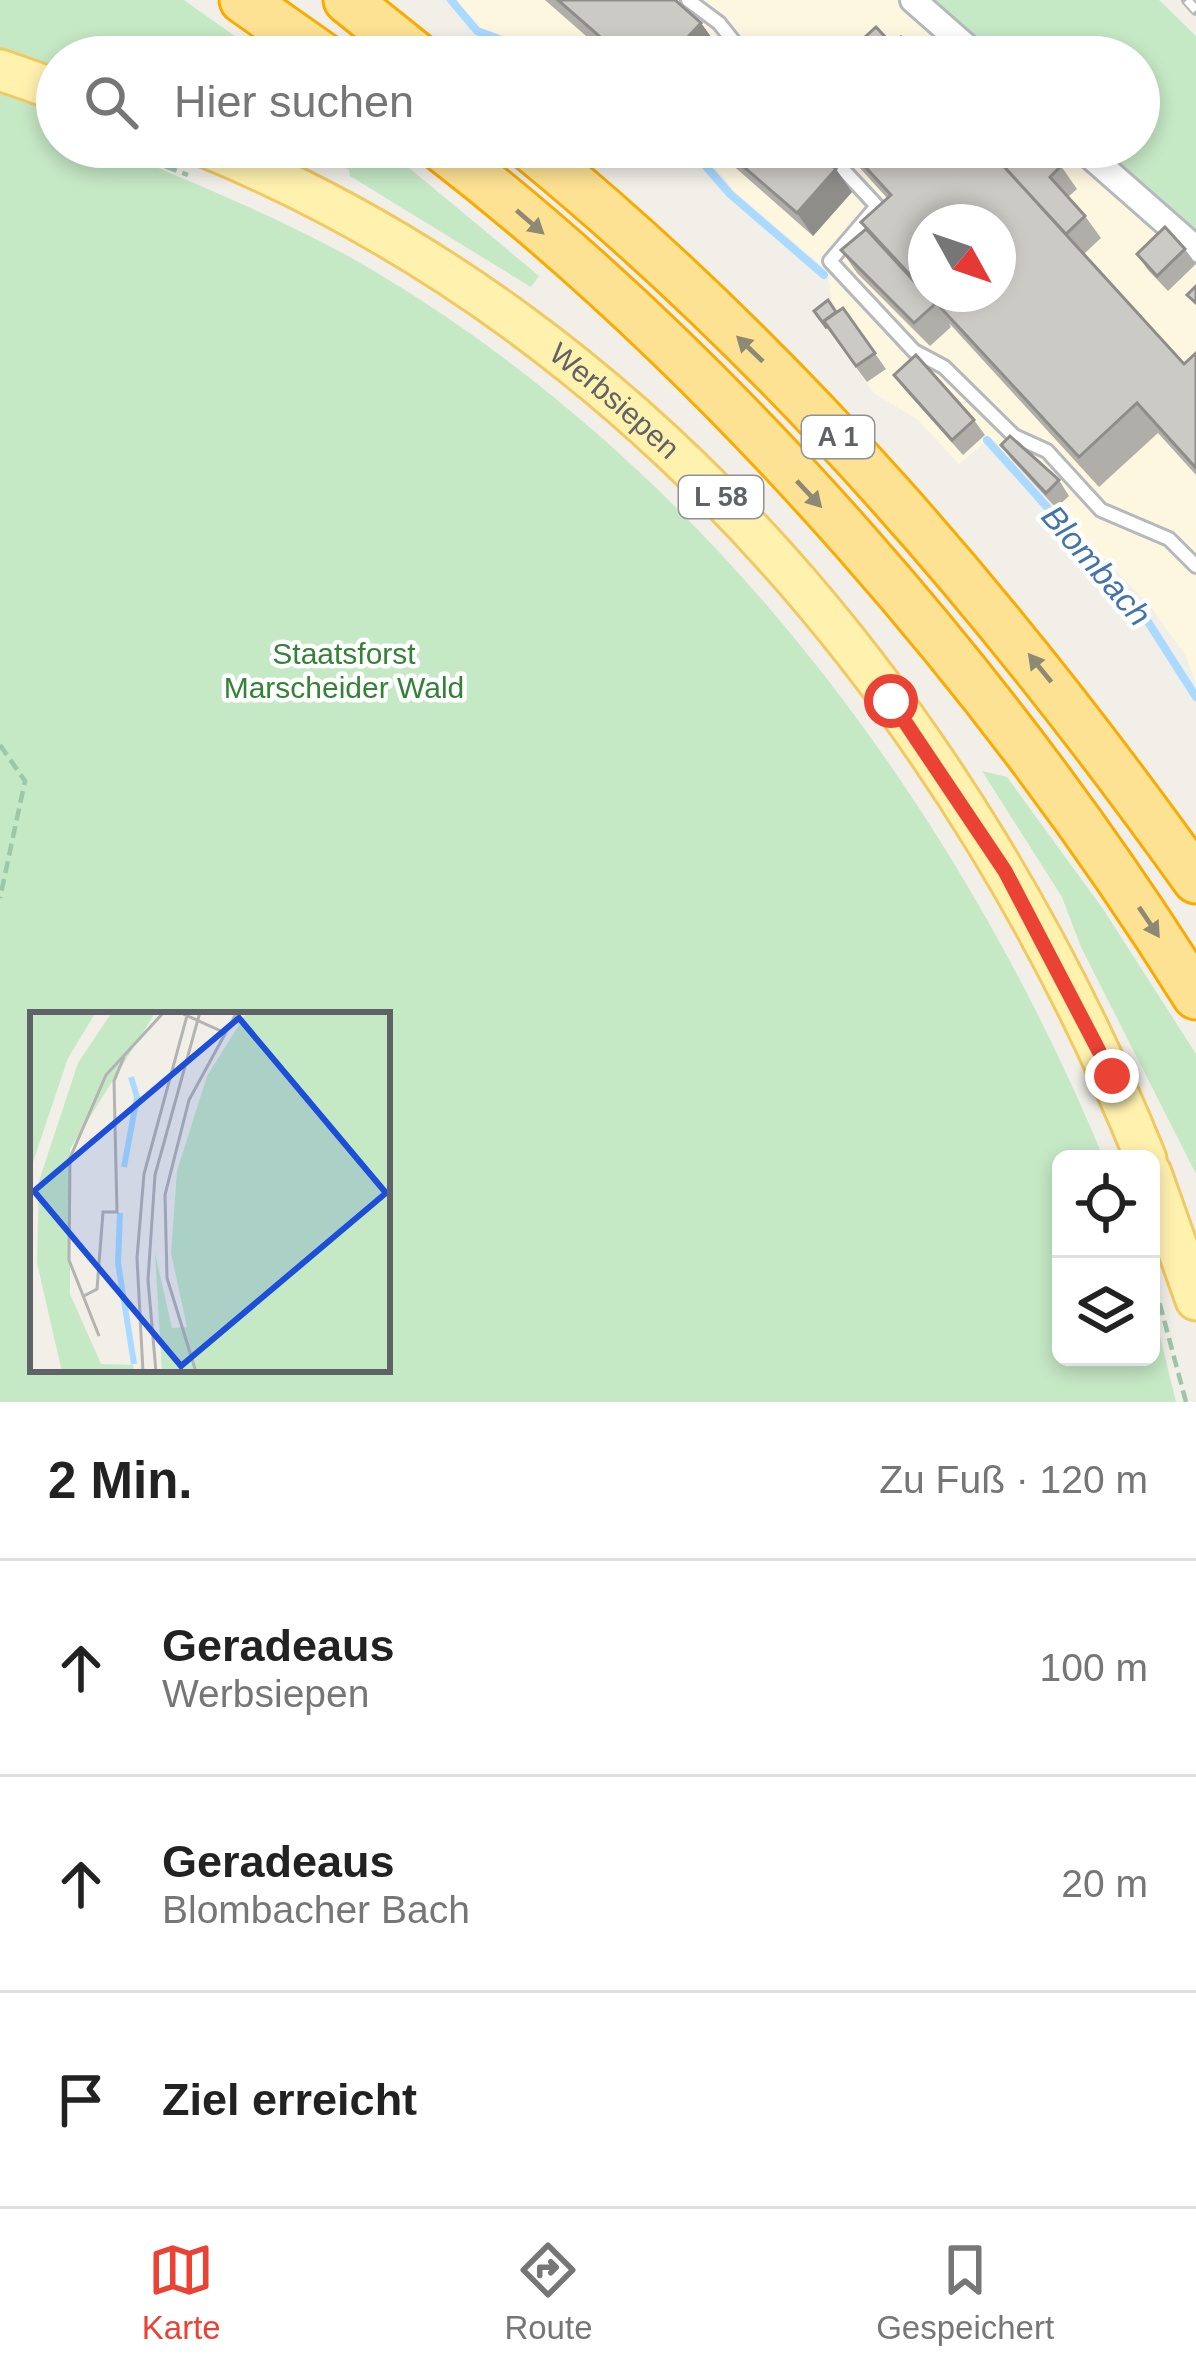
<!DOCTYPE html>
<html lang="de">
<head>
<meta charset="utf-8">
<style>
  body { margin:0; font-family:Helvetica,sans-serif; background:#f2f2f2; color:#222 }
  .controls { position:absolute; right:36px; bottom:36px; display:grid; overflow:hidden; border-radius:18px; box-shadow:0 6px 18px #0003 }
  .controls button { width:108px; height:108px; display:grid; place-items:center; padding:0; border:0; border-bottom:3px solid #e0e0e0; background:#fff; color:#222; font:60px sans-serif }
  .compass { position:absolute; left:908px; top:204px; width:108px; height:108px; border-radius:50%; background:#fff; box-shadow:0 6px 18px #0003; rotate:130deg }
  .stop { position:absolute; width:36px; height:36px; margin:-27px; border:9px solid #ea4335; border-radius:50%; background:#fff }
  .stop.end { background:#ea4335; border-color:#fff; box-shadow:0 3px 12px #0008 }
  .list { margin:0; padding:0; list-style:none }
  h2 { display:flex; justify-content:space-between; align-items:center; height:156px; margin:0; padding:0 48px; font-size:51px }
  h2 small { font-size:39px; font-weight:400; color:#767676 }
  .list li { display:grid; grid-template-columns:78px 1fr auto; gap:36px; align-items:center; box-sizing:border-box; height:216px; padding:0 48px; border-top:3px solid #e0e0e0 }
  .list b { display:block; font-size:45px; white-space:nowrap }
  .list p { margin:0; font-size:39px; white-space:nowrap; color:#767676 }
  .list em { font-size:39px; font-style:normal; color:#767676 }
  .icon { flex:none; width:66px; height:66px; fill:none; stroke:currentColor; stroke-width:2; stroke-linecap:round; stroke-linejoin:round }
  .map { position:relative; flex:none; width:1196px; height:1402px; overflow:hidden }
  .search { position:absolute; background:#fff; box-shadow:0 6px 18px #0003; left:36px; right:36px; top:36px; height:132px; display:flex; align-items:center; gap:30px; box-sizing:border-box; padding:0 42px; border-radius:66px; color:#767676; font-size:45px }
  .sheet { height:804px; background:#fff }
  nav { display:flex; justify-content:space-around; align-items:center; box-sizing:border-box; height:168px; border-top:3px solid #e0e0e0; background:#fff; font-size:33px; color:#767676 }
  nav a { display:grid; justify-items:center; gap:6px }
  nav .on { color:#ea4335 }
  .map>svg:first-child { display:block }
</style>
</head>
<body>
<div class="map">
<svg width="1196" height="1402" viewBox="0 0 1196 1402">
  <rect width="100%" height="100%" fill="#f1efe8"/>
  <path fill="#fef7e0" fill-rule="evenodd" d="M 455,0 L 901,0 L 965,57 L 558,57 L 482,28 Z
    M 698,147 L 1069,147 L 1196,264 L 1196,684 L 1186,656 L 1150,606 L 990,438 L 959,464 L 918,420 L 874,393 L 819,318 L 833,308 L 827,270 L 735,192 ZM 926,222 L 998,222 L 998,294 L 926,294 Z"/>
  <path fill="#c5e8c5" fill-rule="evenodd" d="M 0,0 L 184,0 L 264,57 L 57,57 L 57,147 L 141,147 L 135,158 C 210,190 286,221 357,261 C 701,460 953,796 1104,1159 L 1061,1159 L 1061,1357 L 1151,1357 L 1151,1299 L 1176,1402 L 0,1402 ZM 33,1015 L 387,1015 L 387,1369 L 33,1369 Z
    M 927,0 L 1159,0 L 1196,36 L 1196,236 L 1095,147 L 1139,147 L 1139,57 L 993,57 Z
    M 303,147 L 384,147 L 539,276 L 531,287 L 350,176 L 349,170 Z
    M 982,771 L 1007,777 L 1103,909 L 1196,1054 L 1196,1174 L 1081,947 L 1062,897 Z"/>
  <g fill="none" stroke-linecap="round" stroke-linejoin="round">
    <path stroke="#aadaff" stroke-width="8" d="M 451,0 L 477,31 L 548,57
      M 689,147 L 730,194 L 824,275
      M 987,440 L 1143,614 L 1196,697"/>
    <defs>
      <path id="lane" d="M 688,0 L 719,23 L 746,57
        M 822,147 L 877,206 L 830,261 L 914,351 L 944,367 L 1014,436 L 1047,451 L 1101,510 L 1169,539 L 1196,566"/>
      <path id="street" d="M 913,0 L 978,57
        M 1080,147 L 1196,249"/>
      <g id="primary">
        <path d="M 0,70 L 57,90"/>
        <path id="s1" d="M 206,147 C 650,330 968,721 1146,1159"/>
        <path d="M 1151,1173 L 1196,1300"/>
      </g>
      <path id="highway" d="M 243,0 L 324,57
        M 347,0 L 418,57
        M 440,147 C 727,369 1004,689 1196,996
        M 529,147 C 787,358 1003,610 1196,880"/>
    </defs>
    <use href="#lane" stroke="#b5b8bc" stroke-width="18"/>
    <use href="#street" stroke="#b5b8bc" stroke-width="30"/>
    <use href="#primary" stroke="#f2c960" stroke-width="45"/>
    <use href="#highway" stroke="#f9ab00" stroke-width="51"/>
    <path stroke="#9cc7a9" stroke-width="4.5" stroke-dasharray="12 6" stroke-linecap="butt" d="M 45,122 L 57,126
      M 115,147 L 188,175
      M 0,745 L 25,781 L 0,898
      M 1155,1286 L 1186,1402"/>
    <use href="#lane" stroke="#fff" stroke-width="12"/>
    <use href="#street" stroke="#fff" stroke-width="24"/>
    <use href="#primary" stroke="#fff2af" stroke-width="39"/>
    <use href="#highway" stroke="#fde293" stroke-width="45"/>
    <defs>
      <path id="rail" d="M 1187,0 L 1196,10"/>
    </defs>
    <use href="#rail" stroke="#b6b7b8" stroke-width="12"/>
    <use href="#rail" stroke="#fff" stroke-width="8" stroke-dasharray="22" stroke-linecap="butt"/>
  </g>
  <path fill="#afaea9" d="M 545,0 L 675,0 L 701,23 L 722,52 L 717,57 L 610,57 Z
    M 712,147 L 810,147 L 852,192 L 813,236 Z
    M 841,147 L 1043,147 L 1061,166 L 1077,189 L 1068,197 L 1085,216 L 1101,238 L 1084,254 L 1184,364 L 1196,353 L 1196,475 L 1158,433 L 1099,487 L 949,323 L 951,327 L 930,346 L 857,273 L 841,250 L 866,229 L 861,222 L 887,198 Z
    M 1185,249 L 1196,264 L 1168,291 L 1148,270 L 1137,254 Z
    M 843,308 L 886,369 L 867,382 L 814,311 L 836,312 Z
    M 894,375 L 974,420 L 985,435 L 963,455 L 905,390 Z
    M 1001,445 L 1059,480 L 1069,496 L 1056,508 L 1012,460 Z"/>
  <path fill="#8f8d8a" d="M 701,23 L 722,52 L 717,57 L 702,57 L 688,37 Z
    M 836,169 L 852,192 L 813,236 L 797,213 Z"/>
  <path fill="#cccac5" stroke="#8f8d8a" stroke-width="3" d="M 558,0 L 675,0 L 701,23 L 688,37 L 711,57 L 623,57 Z
    M 876,27 L 904,57 L 843,57 Z
    M 901,37 L 920,57 L 904,57 L 892,45 Z
    M 735,147 L 810,147 L 836,169 L 797,213 L 729,154 Z
    M 847,147 L 986,147 L 1184,364 L 1196,353 L 1196,468 L 1137,403 L 1079,457 L 928,294 L 998,294 L 998,222 L 926,222 L 926,292 L 861,222 L 891,195 Z
    M 986,147 L 1043,147 L 1061,166 L 1050,177 L 1085,216 L 1066,234 Z
    M 1165,227 L 1185,249 L 1157,276 L 1137,254 Z
    M 866,229 L 935,304 L 914,323 L 841,250 Z
    M 1196,286 L 1196,303 L 1187,295 Z
    M 828,300 L 836,312 L 824,321 L 827,326 L 826,327 L 814,311 Z
    M 843,308 L 875,353 L 856,366 L 824,321 Z
    M 916,355 L 974,420 L 952,440 L 894,375 Z
    M 1010,436 L 1059,480 L 1046,493 L 1001,445 Z"/>
  <defs><path id="oneway-solid" d="M-6-.8H1V-3.2L6.5 0L1 3.2V.8H-6Z" transform="scale(3)"/></defs>
  <g fill="#8e8975">
    <use href="#oneway-solid" transform="translate(530 222) rotate(41)"/>
    <use href="#oneway-solid" transform="translate(750 349) rotate(-136)"/>
    <use href="#oneway-solid" transform="translate(809 494) rotate(47)"/>
    <use href="#oneway-solid" transform="translate(1040 668) rotate(-129)"/>
    <use href="#oneway-solid" transform="translate(1149 922) rotate(56)"/>
  </g>
  <g fill="none" stroke-linecap="round" stroke-linejoin="round">
    <path stroke="#ea4335" stroke-width="15" d="M 891,701 L 1005,871 L 1112,1076"/>
  </g>
  <g text-anchor="middle" stroke-width="9" stroke-linejoin="round" paint-order="stroke">
    <g fill="#fff" stroke="#8f9295" stroke-width="3">
      <rect x="802" y="416" width="72" height="42" rx="9"/>
      <rect x="679" y="476" width="84" height="42" rx="9"/>
    </g>
    <g font-size="27" font-weight="bold" fill="#5f6368">
      <text x="838" y="446">A 1</text>
      <text x="721" y="506">L 58</text>
    </g>
    <g font-size="30" fill="#5f6368" stroke="#fff">
      <text dy="10" stroke="none"><textPath href="#s1" startOffset="483">Werbsiepen</textPath></text>
    </g>
    <g font-size="30" fill="#348238" stroke="#fff">
      <text x="344" y="664">Staatsforst<tspan x="344" dy="34">Marscheider Wald</tspan></text>
    </g>
    <g font-size="33" font-style="italic" fill="#4174aa" stroke="#fff">
      <text transform="translate(1097 565) rotate(49)" y="12">Blombach</text>
    </g>
  </g>
  <g transform="translate(30 1012)">
    <rect width="360" height="360" fill="#f1efe8"/>
    <path d="M 0,0 L 66,0 L 38,46 L 0,159 ZM 82,0 L 125,1 L 40,137 L 40,282 L 71,352 L 103,353 L 104,360 L 32,360 L 7,251 L 9,169 L 48,51 ZM 217,0 L 360,0 L 360,360 L 132,360 L 125,241 L 142,316 L 157,315 L 141,241 L 147,159 L 177,64 Z" fill="#c5e8c5"/>
    <path fill="none" stroke="#aadaff" stroke-width="6" d="M 94,155 L 107,85 L 101,65M 90,201 L 88,251 L 104,352"/>
    <path fill="none" stroke="#b3b3b1" stroke-width="3" d="M 149,0 L 193,20M 52,285 L 67,277 L 73,200 L 87,200 L 84,69 L 94,45M 69,324 L 39,248 L 40,146 L 76,63 L 134,0M 113,360 L 107,246 L 114,162 L 158,0M 126,360 L 118,268 L 125,163 L 170,0M 166,360 L 137,266 L 135,183 L 159,88 L 207,0"/>
    <path fill="#1d4ed8" fill-opacity="0.15" stroke="#1d4ed8" stroke-width="6" d="M 209,6 L 356,181 L 151,354 L 4,179 Z"/>
    <rect width="360" height="360" fill="none" stroke="#5f6368" stroke-width="6"/>
  </g>
</svg>
<div class="controls">
<button><svg class="icon" aria-label="locate" viewBox="0 0 24 24"><circle cx="12" cy="12" r="6"/><path d="M12 2v4M12 18v4M2 12h4M18 12h4"/></svg></button>
<button><svg class="icon" aria-label="layers" viewBox="0 0 24 24"><path d="M12 4l9 5-9 5-9-5zM3 14l9 5 9-5"/></svg></button>
</div>
<svg class="compass" viewBox="-18 -18 36 36"><path d="M0-13l5 13h-10z" fill="#e53935"/><path d="M0 13l5-13h-10z" fill="#767676"/></svg>
<div class="stop" style="left:891px;top:701px"></div>
<div class="stop end" style="left:1112px;top:1076px"></div>
<div class="search"><svg class="icon" aria-label="search" viewBox="0 0 24 24"><circle cx="10" cy="10" r="6"/><path d="M15 15l6 6"/></svg>Hier suchen</div>
</div>
<section class="sheet">
<h2>2 Min.<small>Zu Fuß · 120 m</small></h2>
<ul class="list">
<li><svg class="icon" aria-label="ahead" viewBox="0 0 24 24"><path d="M12 20V5M6 11l6-6 6 6"/></svg><div><b>Geradeaus</b><p>Werbsiepen</p></div><em>100 m</em></li>
<li><svg class="icon" aria-label="ahead" viewBox="0 0 24 24"><path d="M12 20V5M6 11l6-6 6 6"/></svg><div><b>Geradeaus</b><p>Blombacher Bach</p></div><em>20 m</em></li>
<li><svg class="icon" aria-label="arrive" viewBox="0 0 24 24"><path d="M6 21V4h12l-3 4 3 4H6"/></svg><div><b>Ziel erreicht</b></div></li>
</ul>
</section>
<nav>
<a class="on"><svg class="icon" aria-label="map" viewBox="0 0 24 24"><path d="M3 6l6-2 6 2 6-2v14l-6 2-6-2-6 2zM9 4v14M15 6v14"/></svg>Karte</a>
<a><svg class="icon" aria-label="directions" viewBox="0 0 24 24"><path d="M12 3l9 9-9 9-9-9zM9 14v-3h6M13 9l2 2-2 2"/></svg>Route</a>
<a><svg class="icon" aria-label="saved" viewBox="0 0 24 24"><path d="M7 4h10v16l-5-4-5 4z"/></svg>Gespeichert</a>
</nav>
</body>
</html>
